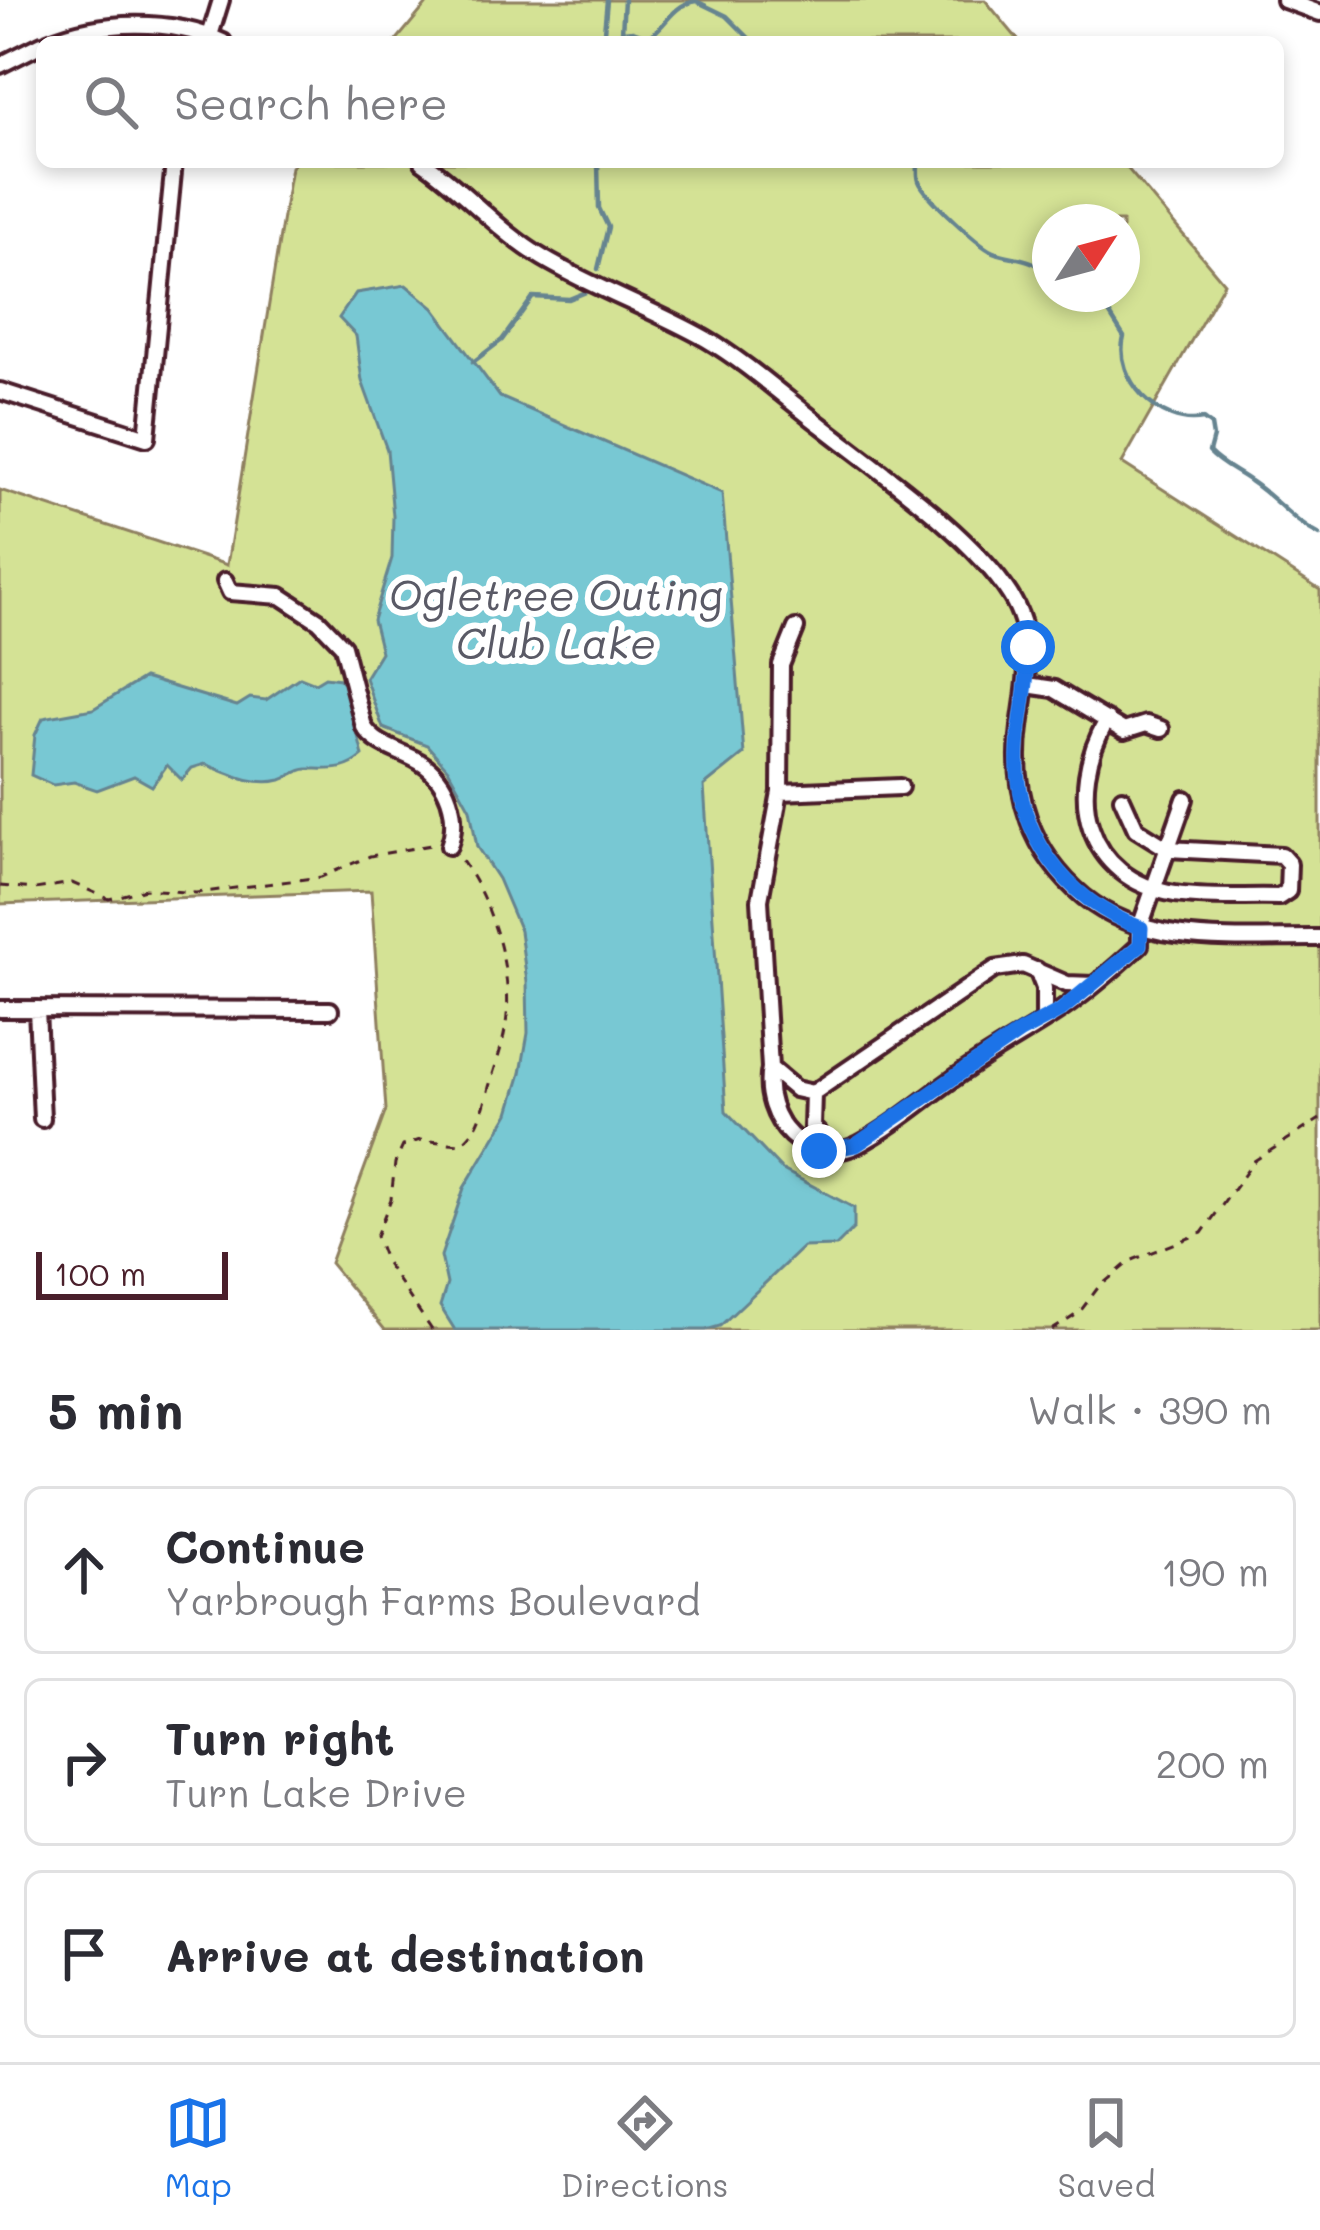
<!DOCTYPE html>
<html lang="en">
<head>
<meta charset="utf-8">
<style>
  body { margin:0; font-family:Mali,sans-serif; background:#f7f7f7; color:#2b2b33 }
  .compass { position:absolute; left:1032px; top:204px; width:108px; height:108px; border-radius:50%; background:#fff; box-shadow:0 6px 18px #0003; rotate:54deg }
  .scale { position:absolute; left:36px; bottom:30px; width:192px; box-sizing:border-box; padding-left:12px; border:6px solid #4a1f2b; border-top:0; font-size:33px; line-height:42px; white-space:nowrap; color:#4a1f2b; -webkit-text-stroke:9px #fff; paint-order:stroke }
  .stop { position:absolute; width:36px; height:36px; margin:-27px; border:9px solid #1a73e8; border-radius:50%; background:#fff }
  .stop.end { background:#1a73e8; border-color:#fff; box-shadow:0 3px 12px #0008 }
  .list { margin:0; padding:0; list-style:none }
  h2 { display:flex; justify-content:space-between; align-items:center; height:156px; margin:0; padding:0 48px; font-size:51px }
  h2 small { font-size:39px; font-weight:400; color:#7c7c81 }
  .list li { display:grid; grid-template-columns:78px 1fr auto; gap:36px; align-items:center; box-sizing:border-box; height:168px; margin:0 24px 24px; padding:0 24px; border:3px solid #e1e1e2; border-radius:18px }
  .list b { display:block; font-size:45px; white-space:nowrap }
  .list p { margin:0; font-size:39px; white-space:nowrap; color:#7c7c81 }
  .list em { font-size:39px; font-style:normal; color:#7c7c81 }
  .icon { flex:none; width:66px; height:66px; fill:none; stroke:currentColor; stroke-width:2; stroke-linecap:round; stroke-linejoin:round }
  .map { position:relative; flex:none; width:1320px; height:1330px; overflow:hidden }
  .search { position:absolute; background:#fff; box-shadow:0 6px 18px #0003; left:36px; right:36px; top:36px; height:132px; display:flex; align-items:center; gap:30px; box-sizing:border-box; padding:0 42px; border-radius:18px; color:#7c7c81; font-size:45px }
  .sheet { height:732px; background:#fff }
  nav { display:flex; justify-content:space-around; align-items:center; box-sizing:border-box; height:168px; border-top:3px solid #e1e1e2; background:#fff; font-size:33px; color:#7c7c81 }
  nav a { display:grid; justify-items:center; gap:6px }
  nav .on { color:#1a73e8 }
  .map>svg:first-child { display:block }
</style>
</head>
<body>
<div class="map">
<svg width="1320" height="1330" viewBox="0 0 1320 1330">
  <rect width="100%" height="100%" fill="#fff"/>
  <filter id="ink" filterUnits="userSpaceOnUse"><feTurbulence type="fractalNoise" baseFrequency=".00833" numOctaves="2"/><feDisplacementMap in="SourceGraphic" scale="24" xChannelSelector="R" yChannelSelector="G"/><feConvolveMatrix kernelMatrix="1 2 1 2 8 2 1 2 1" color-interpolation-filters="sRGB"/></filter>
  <g filter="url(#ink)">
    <path fill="#d4e295" stroke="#8f8060" stroke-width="3" fill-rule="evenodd" d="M 430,0 L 985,0 L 1020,42 L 395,42 Z
      M 296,162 L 1122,162 L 1224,283 L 1122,463 L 1320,590 L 1320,1330 L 385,1330 L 330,1263 L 386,1110 L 371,891 L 0,904 L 0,490 L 227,565 L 291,167 ZM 1050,222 L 1122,222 L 1122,294 L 1050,294 Z"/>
    <path fill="#78c8d3" stroke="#668490" stroke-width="3" d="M 406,285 L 434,308 L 500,397 L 722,493 L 744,754 L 704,786 L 726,1111 L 781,1169 L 854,1208 L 854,1228 L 836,1246 L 803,1247 L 720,1326 L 706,1330 L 455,1330 L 440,1306 L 447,1284 L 441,1256 L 464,1188 L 509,1113 L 521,1073 L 528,1033 L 527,982 L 520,931 L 498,879 L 477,847 L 470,809 L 448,769 L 427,745 L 383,728 L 365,678 L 381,652 L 373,620 L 392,558 L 393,516 L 387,450 L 362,381 L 356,336 L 339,318 L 356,293 Z
      M 300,677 L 315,683 L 325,677 L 340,679 L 346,687 L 363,756 C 345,772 330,769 308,769 C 297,769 291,777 281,780 C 255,787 228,773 205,764 L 192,768 L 182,780 L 167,765 L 152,786 L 134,776 L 97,790 L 74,782 L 53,785 L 31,775 L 35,735 L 43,718 L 93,709 L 144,678 L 237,706 L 250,698 L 266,700 Z"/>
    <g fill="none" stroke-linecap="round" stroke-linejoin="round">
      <path stroke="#668490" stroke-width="4.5" d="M 624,0 L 622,32 L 633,31 L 649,37 C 668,24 672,5 696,1 L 727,16 L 753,42
        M 603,42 L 607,0
        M 598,162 L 599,208 L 608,227 L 598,269
        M 918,162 C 918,168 917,175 919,181 C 924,195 982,250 996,253 C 1017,259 1032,258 1050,273
        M 1097,294 L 1124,337 C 1113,378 1160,428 1203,419 L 1211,425 L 1213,437 L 1209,452 C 1221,465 1236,471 1250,481 C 1276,498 1292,521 1320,535
        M 473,362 L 502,340 L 533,297 L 569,299 L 591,290"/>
      <defs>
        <path id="minor" d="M 1284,0 L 1320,13
          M 48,42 C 100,20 171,18 223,42
          M 208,42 L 221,0
          M 0,65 L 42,44
          M 423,162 C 465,191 499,232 543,258 C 595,289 653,309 706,339 C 747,363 784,397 822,426 C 878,470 973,536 1010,595 C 1037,637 1026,682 1020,727 C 1011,793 1032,854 1084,897 C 1148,949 1242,937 1320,938
          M 0,391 L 147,438 L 174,162
          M 225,581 L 230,592 L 281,596 L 319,621 L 343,646 L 364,727 C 377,747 400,750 420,762 C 448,779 460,816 449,846
          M 1027,685 L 1054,689 L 1124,731 L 1146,724 L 1161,729
          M 1107,720 C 1065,792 1084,879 1175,894 C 1209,899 1245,896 1279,897 L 1288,891 L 1289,864 L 1281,855 L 1168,849 L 1136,829 L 1122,798
          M 780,792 L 900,787
          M 1037,970 L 1044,988 L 1044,1020
          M 1093,985 L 1067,984 L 1023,965 L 995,969 L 813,1093 L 795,1089 L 770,1068 C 760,1119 806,1171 859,1144 C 896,1125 931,1093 966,1070 C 997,1048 1030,1031 1061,1010 C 1089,991 1115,968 1140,945 L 1140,927 L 1185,799
          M 0,1009 L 330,1010
          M 37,1009 L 42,1119
          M 770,1068 L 760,900 L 780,792 L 781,665 L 796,628
          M 813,1093 L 812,1127 L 835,1150"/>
      </defs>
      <use href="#minor" stroke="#4a1f2b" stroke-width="22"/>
      <path stroke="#4a1f2b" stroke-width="3" stroke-dasharray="9 9" stroke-linecap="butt" d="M 0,886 L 35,889 L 72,883 L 109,899 L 145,889 L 196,893 L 321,877 L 370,856 L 436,844
        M 432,1330 L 386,1263 L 376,1236 L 391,1199 L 395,1163 L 403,1146 L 420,1140 L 460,1144 C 480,1130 483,1110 489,1087 C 495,1067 503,1045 506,1024 C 514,972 491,897 458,856
        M 1052,1330 L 1079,1313 L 1097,1289 L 1130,1261 L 1202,1233 L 1254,1161 L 1320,1119"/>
      <use href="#minor" stroke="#fff" stroke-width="14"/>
    </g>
  </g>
  <g fill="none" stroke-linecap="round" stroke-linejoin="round" filter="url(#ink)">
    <path stroke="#1a73e8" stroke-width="15" d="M 819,1151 L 856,1145 L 1020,1032 L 1060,1011 L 1140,945 L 1141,928 C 1065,900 1013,831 1018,749 C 1020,714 1029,682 1028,647"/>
  </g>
  <g text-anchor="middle" stroke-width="12" stroke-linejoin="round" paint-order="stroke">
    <g font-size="42" font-style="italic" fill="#5a5a66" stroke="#fff">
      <text x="556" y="611">Ogletree Outing<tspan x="556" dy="48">Club Lake</tspan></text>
    </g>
  </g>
</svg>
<svg class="compass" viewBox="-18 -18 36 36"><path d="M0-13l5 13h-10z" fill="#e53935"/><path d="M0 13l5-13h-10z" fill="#7c7c81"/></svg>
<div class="scale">100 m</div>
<div class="stop" style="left:1028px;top:647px"></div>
<div class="stop end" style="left:819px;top:1151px"></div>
<div class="search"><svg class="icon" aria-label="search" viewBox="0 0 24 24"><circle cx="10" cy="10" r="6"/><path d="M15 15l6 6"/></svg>Search here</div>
</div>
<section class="sheet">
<h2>5 min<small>Walk · 390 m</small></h2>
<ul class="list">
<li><svg class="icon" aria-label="ahead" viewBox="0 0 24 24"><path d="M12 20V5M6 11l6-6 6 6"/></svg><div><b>Continue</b><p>Yarbrough Farms Boulevard</p></div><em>190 m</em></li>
<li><svg class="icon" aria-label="right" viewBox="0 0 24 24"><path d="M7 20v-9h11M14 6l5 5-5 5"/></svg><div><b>Turn right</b><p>Turn Lake Drive</p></div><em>200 m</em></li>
<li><svg class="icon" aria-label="arrive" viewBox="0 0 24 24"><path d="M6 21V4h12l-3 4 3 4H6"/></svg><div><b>Arrive at destination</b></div></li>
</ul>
</section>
<nav>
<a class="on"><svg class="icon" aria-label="map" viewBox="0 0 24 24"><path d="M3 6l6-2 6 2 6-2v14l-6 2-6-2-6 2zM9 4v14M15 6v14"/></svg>Map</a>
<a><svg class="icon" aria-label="directions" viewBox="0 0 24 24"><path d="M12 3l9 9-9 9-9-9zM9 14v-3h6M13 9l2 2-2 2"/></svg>Directions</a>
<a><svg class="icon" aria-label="saved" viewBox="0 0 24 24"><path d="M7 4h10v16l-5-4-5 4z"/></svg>Saved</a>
</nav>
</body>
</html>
